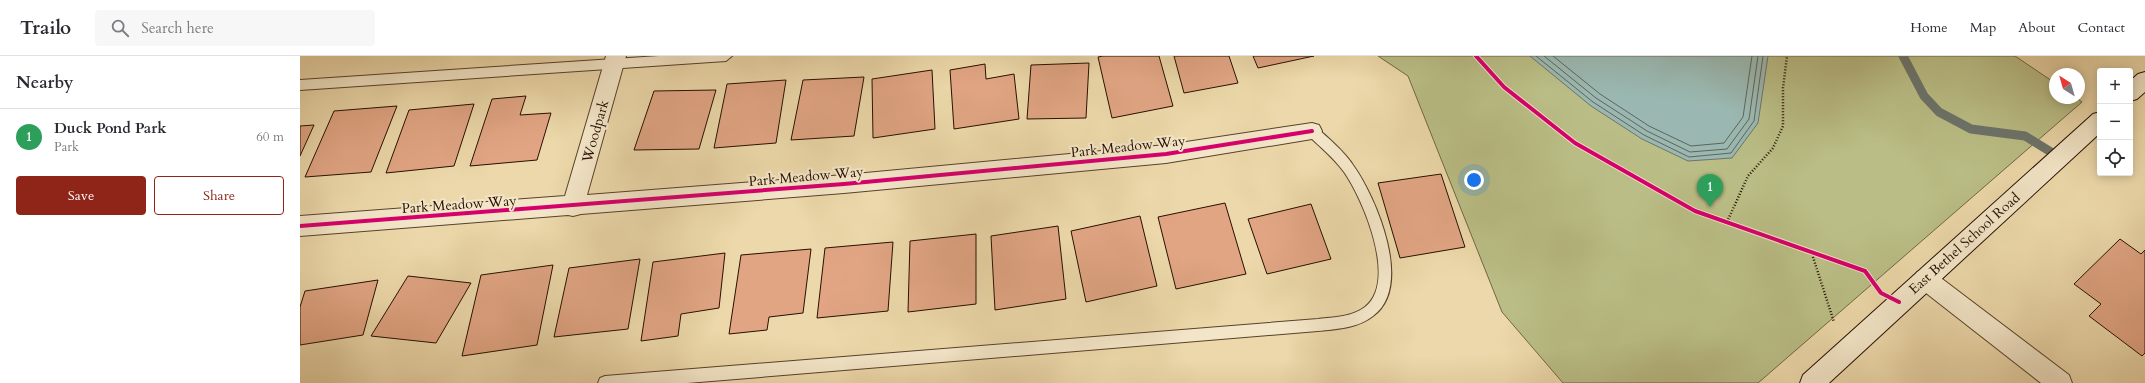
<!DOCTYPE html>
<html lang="en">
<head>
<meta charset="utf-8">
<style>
  body { margin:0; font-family:Cardo,serif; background:#f7f7f7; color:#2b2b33 }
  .controls { position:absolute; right:12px; top:12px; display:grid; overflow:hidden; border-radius:4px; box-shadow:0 2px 10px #0003 }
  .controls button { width:36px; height:36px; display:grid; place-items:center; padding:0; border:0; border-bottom:1px solid #e1e1e2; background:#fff; color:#2b2b33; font:20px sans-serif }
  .compass { position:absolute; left:1749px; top:12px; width:36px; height:36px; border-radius:50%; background:#fff; box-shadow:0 2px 10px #0003; rotate:323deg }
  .you { position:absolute; left:1174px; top:124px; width:14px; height:14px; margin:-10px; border:3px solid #fff; border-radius:50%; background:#1a73e8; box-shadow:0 0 0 6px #1a73e833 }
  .badge { display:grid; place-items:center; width:26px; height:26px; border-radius:50%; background:#8f2418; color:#fff; font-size:13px; font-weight:700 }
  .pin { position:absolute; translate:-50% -33px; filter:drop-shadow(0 1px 2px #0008) }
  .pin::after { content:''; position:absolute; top:21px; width:14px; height:12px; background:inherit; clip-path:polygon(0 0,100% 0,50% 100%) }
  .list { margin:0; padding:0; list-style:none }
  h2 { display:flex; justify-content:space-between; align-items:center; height:52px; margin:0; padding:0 16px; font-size:17px }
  h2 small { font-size:13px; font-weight:400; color:#7c7c81 }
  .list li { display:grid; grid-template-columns:26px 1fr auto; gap:12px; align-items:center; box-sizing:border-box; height:56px; padding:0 16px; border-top:1px solid #e1e1e2 }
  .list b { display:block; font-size:15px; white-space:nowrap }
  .list p { margin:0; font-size:13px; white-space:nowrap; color:#7c7c81 }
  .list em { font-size:13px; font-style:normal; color:#7c7c81 }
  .actions { display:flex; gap:8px; padding:12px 16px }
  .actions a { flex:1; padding:9px 0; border:1px solid #8f2418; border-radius:4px; text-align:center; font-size:14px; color:#8f2418 }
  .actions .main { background:#8f2418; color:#fff }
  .icon { flex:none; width:22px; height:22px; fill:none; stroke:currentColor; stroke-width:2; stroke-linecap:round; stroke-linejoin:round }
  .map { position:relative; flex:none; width:1845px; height:327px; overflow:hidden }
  header { display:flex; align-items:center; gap:24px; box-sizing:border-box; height:56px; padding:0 20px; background:#fff; border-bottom:1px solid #e1e1e2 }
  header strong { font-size:19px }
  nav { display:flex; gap:22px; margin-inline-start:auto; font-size:14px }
  .search { width:280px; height:36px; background:#f7f7f7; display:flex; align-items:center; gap:10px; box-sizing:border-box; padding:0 14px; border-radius:4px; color:#7c7c81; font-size:15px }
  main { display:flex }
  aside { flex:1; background:#fff }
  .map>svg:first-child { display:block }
</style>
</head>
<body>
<header>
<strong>Trailo</strong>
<div class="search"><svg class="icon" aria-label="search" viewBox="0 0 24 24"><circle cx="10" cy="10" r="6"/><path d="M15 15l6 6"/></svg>Search here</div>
<nav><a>Home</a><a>Map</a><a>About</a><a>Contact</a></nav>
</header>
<main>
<aside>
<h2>Nearby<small></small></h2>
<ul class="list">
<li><span class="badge" style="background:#2e9e5b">1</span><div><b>Duck Pond Park</b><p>Park</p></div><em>60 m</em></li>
</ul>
<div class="actions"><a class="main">Save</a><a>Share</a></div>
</aside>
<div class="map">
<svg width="1845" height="327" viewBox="0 0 1845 327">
  <rect width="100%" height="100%" fill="#ecd8aa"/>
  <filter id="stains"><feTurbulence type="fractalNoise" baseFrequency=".005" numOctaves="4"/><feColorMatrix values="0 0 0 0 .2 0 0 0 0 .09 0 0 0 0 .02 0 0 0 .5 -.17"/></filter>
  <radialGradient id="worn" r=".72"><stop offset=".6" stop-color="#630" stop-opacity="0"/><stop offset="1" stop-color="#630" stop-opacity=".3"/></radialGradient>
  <path fill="#babe86" stroke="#706644" d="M 1078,0 L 1715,0 L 1755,27 L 1755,42 L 1777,42 L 1782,46 L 1458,327 L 1263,327 L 1202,256 L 1108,20 Z"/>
  <path fill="#9ab8b1" stroke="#6c746b" d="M 1230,0 L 1468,0 L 1458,67 L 1432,102 L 1388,105 L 1342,83 L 1291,50 Z"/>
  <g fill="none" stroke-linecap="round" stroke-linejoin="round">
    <path stroke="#606459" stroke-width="1" d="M 1236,0 L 1293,46 L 1344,79 L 1389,101 L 1431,97 L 1454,65 L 1463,0
      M 1244,0 L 1296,42 L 1347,75 L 1390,96 L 1427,93 L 1449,63 L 1458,0
      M 1253,0 L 1300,38 L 1349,70 L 1391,90 L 1424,87 L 1443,61 L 1452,0"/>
    <path stroke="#6c746b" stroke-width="9" d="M 1603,0 L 1624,40 L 1639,56 L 1671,73 L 1725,80 L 1759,101"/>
  </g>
  <path fill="#e1a584" stroke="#270f01" d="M 803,0 L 859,0 L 873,50 L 812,62 L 798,1 Z
    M 874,0 L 929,0 L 938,27 L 884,37 Z
    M 953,0 L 1014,0 L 958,12 Z
    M 789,7 L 786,62 L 727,63 L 731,9 Z
    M 685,8 L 686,23 L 714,18 L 719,63 L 654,73 L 650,14 Z
    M 632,14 L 635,73 L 573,82 L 572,23 Z
    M 564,21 L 554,80 L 491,84 L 503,24 Z
    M 486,24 L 476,87 L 414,92 L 427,28 Z
    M 416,34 L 399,93 L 334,94 L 354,35 Z
    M 226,40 L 220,59 L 251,57 L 237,104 L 170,110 L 192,43 Z
    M 174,48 L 154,110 L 86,117 L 109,54 Z
    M 97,50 L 71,116 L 5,121 L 34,55 Z
    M 14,69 L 0,100 L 0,70 Z
    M 1141,118 L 1165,191 L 1100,202 L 1078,127 Z
    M 925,147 L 946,218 L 876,233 L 858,161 Z
    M 1011,148 L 1031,203 L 967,218 L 948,163 Z
    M 840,160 L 857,230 L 786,246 L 771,175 Z
    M 758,170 L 766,243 L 695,254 L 691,180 Z
    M 676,178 L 676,248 L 608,256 L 610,185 Z
    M 1820,183 L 1841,198 L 1845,194 L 1845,297 L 1842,300 L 1789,260 L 1801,248 L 1774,228 Z
    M 593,186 L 588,255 L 517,262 L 525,192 Z
    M 511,193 L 503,257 L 469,261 L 467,274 L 429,278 L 441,199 Z
    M 425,197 L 419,252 L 381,258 L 378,280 L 341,285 L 353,206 Z
    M 340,203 L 328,273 L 254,281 L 269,212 Z
    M 253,209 L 237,289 L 162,300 L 181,219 Z
    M 108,220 L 171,227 L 136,287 L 71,280 Z
    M 78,224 L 63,279 L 0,289 L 0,251 L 5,235 Z"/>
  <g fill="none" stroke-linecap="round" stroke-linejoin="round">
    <defs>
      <path id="lane" d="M 359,0 L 432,0 L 426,5 L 0,34 L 0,24 Z
        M 1012,70 L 1016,71 C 1029,83 1043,94 1053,109 C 1076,141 1114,230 1073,260 C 1058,272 1037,273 1018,275 L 387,327 L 298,327 L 300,322 L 305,320 L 1018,263 C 1034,261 1052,261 1065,251 C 1098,225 1063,143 1044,116 C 1034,102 1020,91 1008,79 L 1006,75 L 1008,71 Z"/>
      <path id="street" d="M 306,0 L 326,0 L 287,139 L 544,119 L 866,89 L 1012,67 L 1019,69 L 1022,75 L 1019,81 L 1012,83 L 866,107 L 544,137 L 281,158 L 273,160 L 268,159 L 0,180 L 0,160 L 265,140 Z
        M 1625,213 L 1633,216 L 1769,319 L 1772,327 L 1741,327 L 1617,230 L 1614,223 L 1617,216 Z"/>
      <path id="secondary" d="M 1845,16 L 1845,36 L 1837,43 L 1830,45 L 1830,25 L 1838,18 Z
        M 1800,56 L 1800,77 L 1529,327 L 1500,327 L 1503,319 L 1793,58 Z"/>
    </defs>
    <use href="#lane" stroke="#58412b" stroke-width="2"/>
    <use href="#street" stroke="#58412b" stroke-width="2"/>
    <use href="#secondary" stroke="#270f01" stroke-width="2"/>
    <path stroke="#270f01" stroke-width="2.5" stroke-dasharray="1 2" stroke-linecap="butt" d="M 1176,0 L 1204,31 L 1275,87 L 1395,155 L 1565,215 L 1578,233
      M 1427,166 L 1448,120 L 1473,92 L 1483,70 L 1483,32 L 1487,0
      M 1512,198 L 1534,266"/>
    <use href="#lane" fill="#f3e6c8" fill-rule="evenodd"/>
    <use href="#street" fill="#f3e6c8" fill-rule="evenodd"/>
    <use href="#secondary" fill="#f3e6c8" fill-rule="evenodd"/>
    <defs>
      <path id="cycleway" d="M 1176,0 L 1204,31 L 1275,87 L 1395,155 L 1565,215 L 1581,237 L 1599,246
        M 0,170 L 544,128 L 866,98 L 1012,75"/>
    </defs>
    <use href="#cycleway" stroke="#f3e6c8" stroke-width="6"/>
    <use href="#cycleway" stroke="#d6006c" stroke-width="4"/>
  </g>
  <g text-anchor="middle" stroke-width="4" stroke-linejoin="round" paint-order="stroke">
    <g font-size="14" fill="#270f01" stroke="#f3e6c8">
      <text transform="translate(295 75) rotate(-74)" y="5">Woodpark</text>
      <text transform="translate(828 90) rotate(-6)" y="5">Park Meadow Way</text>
      <text transform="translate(506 120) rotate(-5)" y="5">Park Meadow Way</text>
      <text transform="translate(159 148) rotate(-4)" y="5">Park Meadow Way</text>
      <text transform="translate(1664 187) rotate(-42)" y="5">East Bethel School Road</text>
    </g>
  </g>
  <rect width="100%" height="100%" filter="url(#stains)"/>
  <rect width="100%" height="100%" fill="url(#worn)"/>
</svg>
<div class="controls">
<button>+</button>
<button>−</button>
<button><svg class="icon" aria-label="locate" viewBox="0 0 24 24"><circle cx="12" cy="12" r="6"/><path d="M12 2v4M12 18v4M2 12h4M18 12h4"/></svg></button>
</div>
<svg class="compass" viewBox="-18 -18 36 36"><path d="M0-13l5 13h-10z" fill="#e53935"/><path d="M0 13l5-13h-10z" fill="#7c7c81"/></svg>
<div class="you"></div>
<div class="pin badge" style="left:1410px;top:151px;background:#2e9e5b">1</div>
</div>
</main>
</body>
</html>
